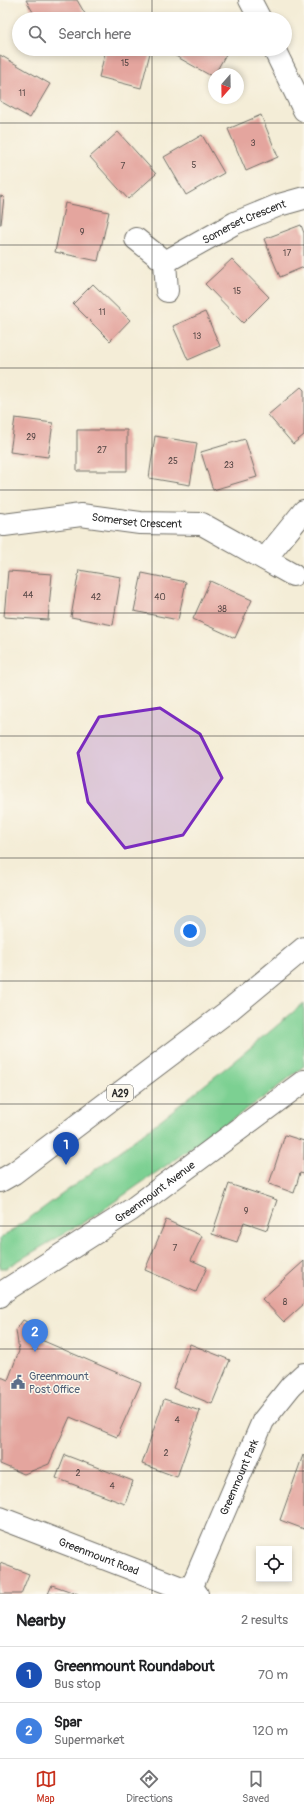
<!DOCTYPE html>
<html lang="en">
<head>
<meta charset="utf-8">
<style>
  body { margin:0; font-family:Pangolin,sans-serif; background:#f6f6f6; color:#202124 }
  .controls { position:absolute; right:12px; bottom:12px; display:grid; overflow:hidden; border-radius:0px; box-shadow:0 2px 6px #0003 }
  .controls button { width:36px; height:36px; display:grid; place-items:center; padding:0; border:0; border-bottom:1px solid #e0e0e0; background:#fff; color:#202124; font:20px sans-serif }
  .compass { position:absolute; left:208px; top:68px; width:36px; height:36px; border-radius:50%; background:#fff; box-shadow:0 2px 6px #0003; rotate:200deg }
  .you { position:absolute; left:190px; top:931px; width:14px; height:14px; margin:-10px; border:3px solid #fff; border-radius:50%; background:#1a73e8; box-shadow:0 0 0 6px #1a73e833 }
  .badge { display:grid; place-items:center; width:26px; height:26px; border-radius:50%; background:#c8321e; color:#fff; font-size:13px; font-weight:700 }
  .pin { position:absolute; translate:-50% -33px; filter:drop-shadow(0 1px 2px #0008) }
  .pin::after { content:''; position:absolute; top:21px; width:14px; height:12px; background:inherit; clip-path:polygon(0 0,100% 0,50% 100%) }
  .list { margin:0; padding:0; list-style:none }
  h2 { display:flex; justify-content:space-between; align-items:center; height:52px; margin:0; padding:0 16px; font-size:17px }
  h2 small { font-size:13px; font-weight:400; color:#757577 }
  .list li { display:grid; grid-template-columns:26px 1fr auto; gap:12px; align-items:center; box-sizing:border-box; height:56px; padding:0 16px; border-top:1px solid #e0e0e0 }
  .list b { display:block; font-size:15px; white-space:nowrap }
  .list p { margin:0; font-size:13px; white-space:nowrap; color:#757577 }
  .list em { font-size:13px; font-style:normal; color:#757577 }
  .icon { flex:none; width:22px; height:22px; fill:none; stroke:currentColor; stroke-width:2; stroke-linecap:round; stroke-linejoin:round }
  .map { position:relative; flex:none; width:304px; height:1594px; overflow:hidden }
  .search { position:absolute; background:#fff; box-shadow:0 2px 6px #0003; left:12px; right:12px; top:12px; height:44px; display:flex; align-items:center; gap:10px; box-sizing:border-box; padding:0 14px; border-radius:22px; color:#757577; font-size:15px }
  .sheet { height:164px; background:#fff }
  nav { display:flex; justify-content:space-around; align-items:center; box-sizing:border-box; height:56px; border-top:1px solid #e0e0e0; background:#fff; font-size:11px; color:#757577 }
  nav a { display:grid; justify-items:center; gap:2px }
  nav .on { color:#c8321e }
  .map>svg:first-child { display:block }
</style>
</head>
<body>
<div class="map">
<svg width="304" height="1594" viewBox="0 0 304 1594">
  <rect width="100%" height="100%" fill="#fbf7ec"/>
  <filter id="ink" filterUnits="userSpaceOnUse"><feTurbulence type="fractalNoise" baseFrequency=".025" numOctaves="2"/><feDisplacementMap in="SourceGraphic" scale="8" xChannelSelector="R" yChannelSelector="G"/><feConvolveMatrix kernelMatrix="1 2 1 2 8 2 1 2 1" color-interpolation-filters="sRGB"/></filter>
  <filter id="wash" filterUnits="userSpaceOnUse"><feTurbulence type="fractalNoise" baseFrequency=".012" numOctaves="4" result="noise"/><feDisplacementMap in="SourceGraphic" scale="16" xChannelSelector="R" yChannelSelector="G"/><feGaussianBlur stdDeviation="0.9" result="paint"/><feColorMatrix in="noise" values="0 0 0 0 0 0 0 0 0 0 0 0 0 0 0 0 0 1.4 0 .05"/><feComposite in="paint" operator="in"/></filter>
  <g filter="url(#wash)">
    <rect width="100%" height="100%" fill="#f4edd7"/>
    <path fill="#7cd092" stroke="#547e5e" d="M 304,1003 L 304,1066 L 270,1093 L 94,1216 L 6,1268 L 0,1268 L 0,1239 C 105,1165 206,1086 304,1003 Z"/>
    <g id="blocks">
      <path fill="#e4a59e" d="M 26,0 L 77,0 L 88,19 L 37,19 Z
        M 106,49 L 151,49 L 141,88 L 99,77 Z
        M 174,49 L 229,49 L 213,77 L 172,54 Z
        M 0,55 L 50,84 L 30,118 L 0,101 Z
        M 261,115 L 278,157 L 246,171 L 228,129 Z
        M 118,132 L 156,174 L 128,199 L 90,157 Z
        M 202,135 L 224,173 L 186,195 L 164,157 Z
        M 0,196 L 4,197 L 1,224 L 0,224 Z
        M 65,203 L 109,212 L 98,261 L 55,252 Z
        M 301,225 L 304,233 L 304,267 L 280,277 L 264,239 Z
        M 232,259 L 269,297 L 243,323 L 205,284 Z
        M 93,284 L 130,320 L 110,341 L 73,304 Z
        M 205,312 L 220,346 L 188,360 L 173,326 Z
        M 301,387 L 304,390 L 304,435 L 293,444 L 268,415 Z
        M 15,418 L 53,423 L 48,457 L 10,452 Z
        M 77,430 L 127,430 L 127,471 L 77,471 Z
        M 155,436 L 197,443 L 190,485 L 149,478 Z
        M 245,439 L 257,477 L 213,490 L 201,452 Z
        M 79,570 L 121,577 L 113,625 L 71,617 Z
        M 8,571 L 52,574 L 48,620 L 4,617 Z
        M 142,573 L 186,582 L 178,620 L 134,611 Z
        M 210,581 L 252,600 L 235,638 L 193,619 Z
        M 285,1135 L 304,1141 L 304,1174 L 300,1173 L 294,1193 L 269,1184 Z
        M 229,1184 L 277,1200 L 267,1230 L 244,1222 L 237,1242 L 212,1234 Z
        M 166,1220 L 202,1236 L 191,1260 L 207,1267 L 196,1292 L 145,1270 Z
        M 304,1261 L 304,1304 L 284,1322 L 262,1299 Z
        M 23,1320 L 37,1327 L 39,1339 L 141,1383 L 117,1437 L 70,1417 L 49,1464 L 24,1474 L 0,1464 L 0,1378 L 1,1377 L 8,1380 L 19,1351 L 16,1330 Z
        M 190,1344 L 230,1360 L 212,1404 L 173,1388 Z
        M 164,1399 L 200,1411 L 177,1477 L 142,1464 Z
        M 65,1455 L 133,1481 L 125,1504 L 56,1478 Z
        M 303,1455 L 304,1456 L 304,1529 L 280,1520 Z
        M 0,1563 L 29,1574 L 21,1594 L 0,1594 Z
        M 52,1585 L 78,1594 L 48,1594 Z"/>
    </g>
  </g>
  <g filter="url(#ink)">
    <use href="#blocks" fill-opacity="0" stroke="#716f67" stroke-width="1"/>
    <g fill="none" stroke-linecap="round" stroke-linejoin="round">
      <defs>
        <g id="minor">
          <path d="M 250,0 L 260,19"/>
          <path d="M 274,49 L 304,110"/>
          <path d="M 136,239 L 165,262 L 167,291"/>
          <path id="s1" d="M 165,262 L 235,223 L 279,205 L 304,198"/>
          <path id="s2" d="M 0,524 L 4,525 L 81,515 L 140,523 L 202,524 L 293,575"/>
          <path d="M 265,559 L 304,511"/>
          <path id="s3" d="M 0,1296 L 3,1292 L 131,1210 L 304,1081"/>
          <path id="s4" d="M 0,1518 L 197,1594"/>
          <path id="s5" d="M 190,1591 L 263,1421 L 291,1386 L 304,1374"/>
        </g>
        <path id="highway" d="M 0,1181 L 14,1173 L 227,1012 L 304,948"/>
      </defs>
      <use href="#minor" stroke="#716f67" stroke-width="24"/>
      <use href="#highway" stroke="#716f67" stroke-width="24"/>
      <use href="#minor" stroke="#fff" stroke-width="22"/>
      <use href="#highway" stroke="#fff" stroke-width="22"/>
    </g>
  </g>
  <path fill="#7b2cbf" fill-opacity="0.2" stroke="#7b2cbf" stroke-width="3" stroke-linejoin="round" d="M 160,708 L 200,734 L 222,778 L 183,835 L 125,848 L 88,802 L 78,753 L 99,717 Z"/>
  <path fill="none" stroke="#2b2b2b" stroke-width="1" stroke-opacity="0.55" d="M 152,0 L 152,19M 152,49 L 152,1594M 0,123 L 304,123M 0,245 L 304,245M 0,368 L 304,368M 0,490 L 304,490M 0,613 L 304,613M 0,736 L 304,736M 0,858 L 304,858M 0,981 L 304,981M 0,1104 L 304,1104M 0,1226 L 304,1226M 0,1349 L 304,1349M 0,1471 L 304,1471"/>
  <defs>
    <symbol id="civic-bare" viewBox="-9 -9 18 18"><path d="M-.6-6.5H3V-4.5H.6V-3L4-1V1h2V6H-6V1h2V-1L-.6-3ZM-1.2 2.5V6h2.4V2.5Z" fill="#5c6f8a" stroke="#fbf7ec" stroke-width="2.5" paint-order="stroke"/></symbol>
  </defs>
  <g fill-rule="evenodd">
    <use href="#civic-bare" x="8" y="1372" width="20" height="20"/>
  </g>
  <g text-anchor="middle" stroke-width="3" stroke-linejoin="round" paint-order="stroke">
    <g font-size="9" fill="#594a48">
      <text x="125" y="66">15</text>
      <text x="22" y="96">11</text>
      <text x="253" y="146">3</text>
      <text x="194" y="168">5</text>
      <text x="123" y="169">7</text>
      <text x="82" y="235">9</text>
      <text x="287" y="256">17</text>
      <text x="237" y="294">15</text>
      <text x="102" y="315">11</text>
      <text x="197" y="339">13</text>
      <text x="31" y="440">29</text>
      <text x="102" y="453">27</text>
      <text x="173" y="464">25</text>
      <text x="229" y="468">23</text>
      <text x="28" y="598">44</text>
      <text x="96" y="600">42</text>
      <text x="160" y="600">40</text>
      <text x="222" y="612">38</text>
      <text x="246" y="1214">9</text>
      <text x="175" y="1251">7</text>
      <text x="285" y="1305">8</text>
      <text x="177" y="1423">4</text>
      <text x="166" y="1456">2</text>
      <text x="78" y="1476">2</text>
      <text x="112" y="1489">4</text>
    </g>
    <rect fill="#fbf7ec" stroke="#696865" stroke-width="1" x="107" y="1085" width="26" height="16" rx="3"/>
    <g font-size="10" font-weight="bold" fill="#2b2b2b">
      <text x="120" y="1097">A29</text>
    </g>
    <g font-size="11" fill="#2b2b2b" stroke="#fbf7ec">
      <text dy="4" stroke="none"><textPath href="#s1" startOffset="89">Somerset Crescent</textPath></text>
      <text dy="4" stroke="none"><textPath href="#s2" startOffset="138">Somerset Crescent</textPath></text>
      <text dy="4" stroke="none"><textPath href="#s3" startOffset="187">Greenmount Avenue</textPath></text>
      <text dy="4" stroke="none"><textPath href="#s5" startOffset="124">Greenmount Park</textPath></text>
      <text dy="4" stroke="none"><textPath href="#s4" startOffset="106">Greenmount Road</textPath></text>
    </g>
    <g font-size="11" fill="#4e5e75" stroke="#fbf7ec" text-anchor="start">
      <text x="29" y="1380">Greenmount<tspan x="29" dy="13">Post Office</tspan></text>
    </g>
  </g>
</svg>
<div class="controls">
<button><svg class="icon" aria-label="locate" viewBox="0 0 24 24"><circle cx="12" cy="12" r="6"/><path d="M12 2v4M12 18v4M2 12h4M18 12h4"/></svg></button>
</div>
<svg class="compass" viewBox="-18 -18 36 36"><path d="M0-13l5 13h-10z" fill="#e53935"/><path d="M0 13l5-13h-10z" fill="#757577"/></svg>
<div class="you"></div>
<div class="pin badge" style="left:66px;top:1165px;background:#1a4fb4">1</div>
<div class="pin badge" style="left:35px;top:1352px;background:#3f7fe0">2</div>
<div class="search"><svg class="icon" aria-label="search" viewBox="0 0 24 24"><circle cx="10" cy="10" r="6"/><path d="M15 15l6 6"/></svg>Search here</div>
</div>
<section class="sheet">
<h2>Nearby<small>2 results</small></h2>
<ul class="list">
<li><span class="badge" style="background:#1a4fb4">1</span><div><b>Greenmount Roundabout</b><p>Bus stop</p></div><em>70 m</em></li>
<li><span class="badge" style="background:#3f7fe0">2</span><div><b>Spar</b><p>Supermarket</p></div><em>120 m</em></li>
</ul>
</section>
<nav>
<a class="on"><svg class="icon" aria-label="map" viewBox="0 0 24 24"><path d="M3 6l6-2 6 2 6-2v14l-6 2-6-2-6 2zM9 4v14M15 6v14"/></svg>Map</a>
<a><svg class="icon" aria-label="directions" viewBox="0 0 24 24"><path d="M12 3l9 9-9 9-9-9zM9 14v-3h6M13 9l2 2-2 2"/></svg>Directions</a>
<a><svg class="icon" aria-label="saved" viewBox="0 0 24 24"><path d="M7 4h10v16l-5-4-5 4z"/></svg>Saved</a>
</nav>
</body>
</html>
